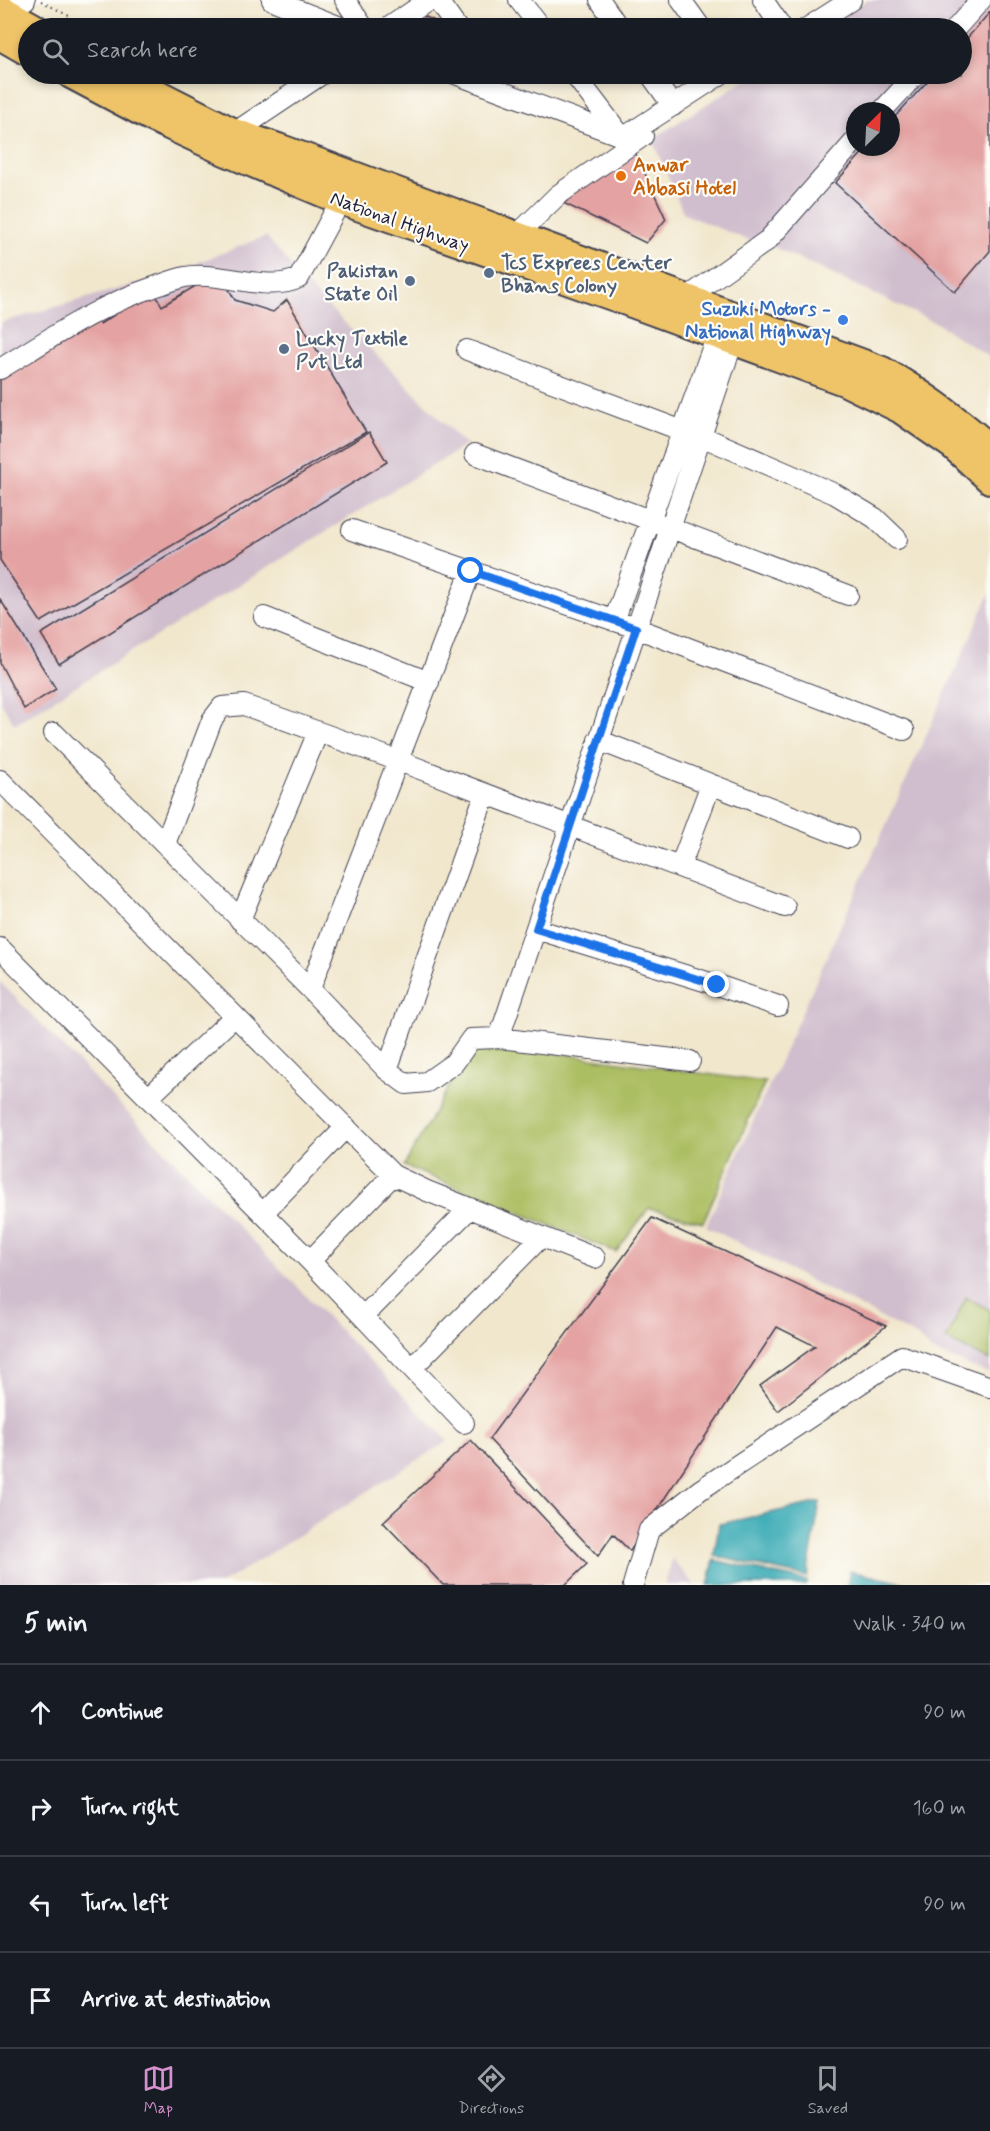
<!DOCTYPE html>
<html lang="en">
<head>
<meta charset="utf-8">
<style>
  body { margin:0; font-family:Mynerve,sans-serif; background:#20242c; color:#f1f3f6 }
  .compass { position:absolute; left:846px; top:102px; width:54px; height:54px; border-radius:50%; background:#171b24; box-shadow:0 3px 9px #0003; rotate:24deg }
  .stop { position:absolute; width:18px; height:18px; margin:-14px; border:4px solid #1a73e8; border-radius:50%; background:#fff }
  .stop.end { background:#1a73e8; border-color:#fff; box-shadow:0 2px 6px #0008 }
  .list { margin:0; padding:0; list-style:none }
  h2 { display:flex; justify-content:space-between; align-items:center; height:78px; margin:0; padding:0 24px; font-size:26px }
  h2 small { font-size:20px; font-weight:400; color:#9ea1a6 }
  .list li { display:grid; grid-template-columns:39px 1fr auto; gap:18px; align-items:center; box-sizing:border-box; height:96px; padding:0 24px; border-top:2px solid #363941 }
  .list b { display:block; font-size:22px; white-space:nowrap }
  .list em { font-size:20px; font-style:normal; color:#9ea1a6 }
  .icon { flex:none; width:33px; height:33px; fill:none; stroke:currentColor; stroke-width:2; stroke-linecap:round; stroke-linejoin:round }
  .map { position:relative; flex:none; width:990px; height:1585px; overflow:hidden }
  .search { position:absolute; background:#171b24; box-shadow:0 3px 9px #0003; left:18px; right:18px; top:18px; height:66px; display:flex; align-items:center; gap:15px; box-sizing:border-box; padding:0 21px; border-radius:33px; color:#9ea1a6; font-size:22px }
  .sheet { height:462px; background:#171b24 }
  nav { display:flex; justify-content:space-around; align-items:center; box-sizing:border-box; height:84px; border-top:2px solid #363941; background:#171b24; font-size:16px; color:#9ea1a6 }
  nav a { display:grid; justify-items:center; gap:3px }
  nav .on { color:#d690ce }
  .map>svg:first-child { display:block }
</style>
</head>
<body>
<div class="map">
<svg width="990" height="1585" viewBox="0 0 990 1585">
  <rect width="100%" height="100%" fill="#fdfcf7"/>
  <filter id="ink" filterUnits="userSpaceOnUse"><feTurbulence type="fractalNoise" baseFrequency=".0167" numOctaves="2"/><feDisplacementMap in="SourceGraphic" scale="12" xChannelSelector="R" yChannelSelector="G"/><feConvolveMatrix kernelMatrix="1 2 1 2 8 2 1 2 1" color-interpolation-filters="sRGB"/></filter>
  <filter id="wash" filterUnits="userSpaceOnUse"><feTurbulence type="fractalNoise" baseFrequency=".008" numOctaves="4" result="noise"/><feDisplacementMap in="SourceGraphic" scale="24" xChannelSelector="R" yChannelSelector="G"/><feGaussianBlur stdDeviation="1.35" result="paint"/><feColorMatrix in="noise" values="0 0 0 0 0 0 0 0 0 0 0 0 0 0 0 0 0 1.4 0 .05"/><feComposite in="paint" operator="in"/></filter>
  <g filter="url(#wash)">
    <rect width="100%" height="100%" fill="#f1e7cd"/>
    <path fill="#d0bdcd" fill-rule="evenodd" d="M 867,0 L 990,0 L 990,358 L 936,323 L 759,240 L 750,241 L 684,214 L 652,139 L 754,74 L 962,74 L 962,28 L 823,28 ZM 855,111 L 891,111 L 891,147 L 855,147 Z
      M 266,236 L 306,284 L 466,445 L 14,724 L 0,700 L 0,323 L 166,275 Z
      M 990,593 L 990,1374 L 931,1351 L 918,1337 L 706,1226 Z
      M 0,983 L 0,982 L 448,1441 L 219,1585 L 0,1585 Z
      M 672,1559 L 695,1585 L 665,1585 Z"/>
    <path fill="#acbe62" stroke="#67704e" stroke-width="1.5" d="M 483,1043 L 765,1082 L 703,1222 L 649,1208 L 616,1252 L 404,1166 L 471,1047 Z
      M 966,1297 L 990,1310 L 990,1360 L 946,1340 Z"/>
    <path fill="#3babb6" stroke="#2e6678" stroke-width="1.5" d="M 820,1502 L 807,1577 L 714,1556 L 719,1524 Z
      M 714,1560 L 807,1581 L 806,1585 L 708,1585 Z
      M 850,1571 L 912,1585 L 847,1585 Z"/>
    <g id="blocks">
      <path fill="#e4a3a2" d="M 990,12 L 990,251 L 955,292 L 835,183 L 868,147 L 891,147 L 891,121 L 934,74 L 962,74 L 962,44 Z
        M 419,14 L 446,26 L 445,28 L 412,28 Z
        M 634,150 L 666,219 L 646,243 L 559,201 Z
        M 219,272 L 235,300 L 273,312 L 287,300 L 366,432 L 41,622 L 0,560 L 0,369 L 91,312 L 100,324 L 153,290 L 162,306 Z
        M 369,432 L 387,462 L 59,664 L 41,634 Z
        M 0,599 L 56,689 L 24,709 L 0,663 Z
        M 652,1218 L 886,1326 L 778,1411 L 760,1386 L 815,1346 L 777,1327 L 630,1551 L 613,1534 L 598,1556 L 489,1439 Z
        M 471,1440 L 587,1564 L 565,1585 L 443,1585 L 383,1522 Z"/>
    </g>
  </g>
  <g filter="url(#ink)">
    <use href="#blocks" fill-opacity="0" stroke="#414051" stroke-width="1.5"/>
    <g fill="none" stroke-linecap="round" stroke-linejoin="round">
      <defs>
        <path id="minor" d="M 272,0 L 343,28
          M 345,0 L 364,28
          M 437,0 L 457,28
          M 519,0 L 541,28
          M 600,0 L 619,28
          M 681,0 L 701,28
          M 763,0 L 782,28
          M 5,12 L 25,0
          M 388,28 L 429,0
          M 807,28 L 851,0
          M 956,28 L 981,0
          M 455,74 L 621,136 L 629,134 L 721,74
          M 574,74 L 621,136
          M 650,74 L 673,106
          M 882,111 L 916,74
          M 234,133 L 322,74
          M 517,235 L 558,195 L 643,136
          M 685,299 L 768,240 L 855,141
          M 467,350 L 683,431 L 701,436 L 835,494 L 875,518 L 897,539
          M 0,369 C 51,338 97,306 154,287 C 164,284 175,279 185,277 C 220,270 267,294 299,278 L 341,200
          M 475,454 L 848,595
          M 352,530 L 636,628 L 904,730
          M 264,617 L 429,682
          M 614,621 L 717,335
          M 54,733 L 310,989 L 387,1070 L 406,1084 L 427,1082 L 454,1063 L 471,1039 L 499,1038 L 690,1061
          M 598,740 L 848,838
          M 0,780 L 393,1175 L 427,1191 L 595,1258
          M 165,844 L 212,720 L 222,707 L 244,705 L 399,761 L 785,907
          M 680,867 L 711,784
          M 240,920 L 318,732
          M 536,929 L 717,985 L 778,1006
          M 0,948 L 310,1261 L 464,1423
          M 310,989 L 471,571
          M 499,1038 L 733,341
          M 387,1070 L 485,794
          M 148,1098 L 235,1016
          M 263,1213 L 346,1127
          M 310,1261 L 393,1175
          M 363,1317 L 470,1208
          M 412,1368 L 541,1237
          M 633,1585 L 649,1530 L 700,1490 L 902,1356 L 990,1387"/>
        <path id="highway" d="M 0,9 L 34,28
          M 0,35 L 28,51
          M 71,74 L 154,118 L 225,151 L 341,200 L 621,299 L 844,381 L 901,409 L 953,445 L 990,479
          M 118,74 L 234,133 L 278,148 L 882,371 C 921,393 956,419 990,449"/>
      </defs>
      <use href="#minor" stroke="#414051" stroke-width="22"/>
      <use href="#highway" stroke="#414051" stroke-width="32"/>
      <path stroke="#414051" stroke-width="2" stroke-dasharray="1.5 4.5" stroke-linecap="butt" d="M 41,1 L 69,16 L 62,28"/>
      <use href="#minor" stroke="#fff" stroke-width="20"/>
      <use href="#highway" stroke="#efc469" stroke-width="28"/>
    </g>
  </g>
  <g fill="none" stroke-linecap="round" stroke-linejoin="round" filter="url(#ink)">
    <path stroke="#1a73e8" stroke-width="8" d="M 471,571 L 636,628 L 536,929 L 717,985"/>
  </g>
  <circle fill="#e8710a" stroke="#fdfcf7" stroke-width="2" cx="621" cy="176" r="6"/>
  <g fill="#5c6f8a" stroke="#fdfcf7" stroke-width="2">
    <circle cx="489" cy="273" r="6"/>
    <circle cx="410" cy="281" r="6"/>
    <circle cx="284" cy="349" r="6"/>
  </g>
  <circle fill="#3f7fe0" stroke="#fdfcf7" stroke-width="2" cx="843" cy="320" r="6"/>
  <g text-anchor="middle" stroke-width="4.5" stroke-linejoin="round" paint-order="stroke">
    <g font-size="20" font-weight="bold" fill="#c56008" stroke="#fdfcf7" text-anchor="start">
      <text x="633" y="171">Anwar<tspan x="633" dy="23">Abbasi Hotel</tspan></text>
    </g>
    <g font-size="20" fill="#22223b" stroke="#fdfcf7">
      <text transform="translate(400 221) rotate(20)" y="7">National Highway</text>
    </g>
    <g font-size="20" font-weight="bold" fill="#4e5e75" stroke="#fdfcf7" text-anchor="start">
      <text x="501" y="269">Tcs Exprees Center<tspan x="501" dy="23">Bhans Colony</tspan></text>
      <text x="398" y="277" text-anchor="end">Pakistan<tspan x="398" dy="23">State Oil</tspan></text>
      <text x="296" y="345">Lucky Textile<tspan x="296" dy="23">Pvt Ltd</tspan></text>
    </g>
    <g font-size="20" font-weight="bold" fill="#366cbe" stroke="#fdfcf7" text-anchor="end">
      <text x="831" y="315">Suzuki Motors -<tspan x="831" dy="23">National Highway</tspan></text>
    </g>
  </g>
</svg>
<svg class="compass" viewBox="-18 -18 36 36"><path d="M0-13l5 13h-10z" fill="#e53935"/><path d="M0 13l5-13h-10z" fill="#9ea1a6"/></svg>
<div class="stop" style="left:471px;top:571px"></div>
<div class="stop end" style="left:717px;top:985px"></div>
<div class="search"><svg class="icon" aria-label="search" viewBox="0 0 24 24"><circle cx="10" cy="10" r="6"/><path d="M15 15l6 6"/></svg>Search here</div>
</div>
<section class="sheet">
<h2>5 min<small>Walk · 340 m</small></h2>
<ul class="list">
<li><svg class="icon" aria-label="ahead" viewBox="0 0 24 24"><path d="M12 20V5M6 11l6-6 6 6"/></svg><div><b>Continue</b></div><em>90 m</em></li>
<li><svg class="icon" aria-label="right" viewBox="0 0 24 24"><path d="M7 20v-9h11M14 6l5 5-5 5"/></svg><div><b>Turn right</b></div><em>160 m</em></li>
<li><svg class="icon" aria-label="left" viewBox="0 0 24 24"><path d="M17 20v-9H6M10 6l-5 5 5 5"/></svg><div><b>Turn left</b></div><em>90 m</em></li>
<li><svg class="icon" aria-label="arrive" viewBox="0 0 24 24"><path d="M6 21V4h12l-3 4 3 4H6"/></svg><div><b>Arrive at destination</b></div></li>
</ul>
</section>
<nav>
<a class="on"><svg class="icon" aria-label="map" viewBox="0 0 24 24"><path d="M3 6l6-2 6 2 6-2v14l-6 2-6-2-6 2zM9 4v14M15 6v14"/></svg>Map</a>
<a><svg class="icon" aria-label="directions" viewBox="0 0 24 24"><path d="M12 3l9 9-9 9-9-9zM9 14v-3h6M13 9l2 2-2 2"/></svg>Directions</a>
<a><svg class="icon" aria-label="saved" viewBox="0 0 24 24"><path d="M7 4h10v16l-5-4-5 4z"/></svg>Saved</a>
</nav>
</body>
</html>
